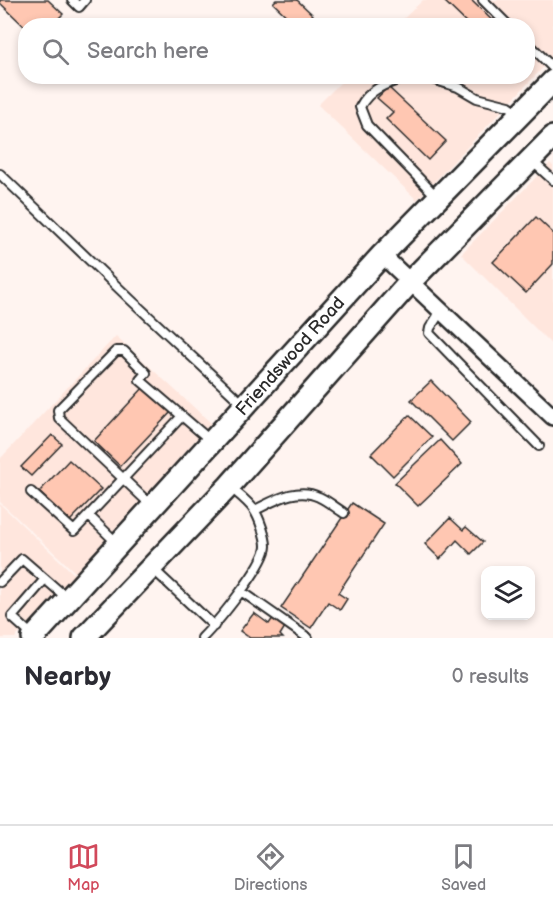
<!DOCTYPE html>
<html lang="en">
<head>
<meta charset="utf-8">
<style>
  body { margin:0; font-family:"Balsamiq Sans",sans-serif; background:#f2f2f3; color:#2b2b33 }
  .controls { position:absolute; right:18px; bottom:18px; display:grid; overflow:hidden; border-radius:12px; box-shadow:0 3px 9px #0003 }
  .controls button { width:54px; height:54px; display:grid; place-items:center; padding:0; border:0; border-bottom:2px solid #e1e1e2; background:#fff; color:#2b2b33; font:30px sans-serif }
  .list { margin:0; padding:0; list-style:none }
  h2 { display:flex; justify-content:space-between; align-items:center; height:78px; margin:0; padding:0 24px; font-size:26px }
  h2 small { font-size:20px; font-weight:400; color:#7c7c81 }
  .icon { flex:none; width:33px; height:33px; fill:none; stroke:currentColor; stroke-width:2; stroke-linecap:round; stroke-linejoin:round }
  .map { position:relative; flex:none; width:553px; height:638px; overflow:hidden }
  .search { position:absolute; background:#fff; box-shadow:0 3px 9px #0003; left:18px; right:18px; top:18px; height:66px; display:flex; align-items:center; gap:15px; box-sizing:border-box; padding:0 21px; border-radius:24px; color:#7c7c81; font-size:22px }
  .sheet { height:186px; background:#fff }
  nav { display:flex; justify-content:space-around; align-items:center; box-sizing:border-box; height:84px; border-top:2px solid #e1e1e2; background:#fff; font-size:16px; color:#7c7c81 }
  nav a { display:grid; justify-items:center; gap:3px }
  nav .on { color:#d1495b }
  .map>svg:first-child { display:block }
</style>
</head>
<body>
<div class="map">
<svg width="553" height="638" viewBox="0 0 553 638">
  <rect width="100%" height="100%" fill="#fff4f0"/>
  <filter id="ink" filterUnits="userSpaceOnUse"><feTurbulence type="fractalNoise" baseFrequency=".0167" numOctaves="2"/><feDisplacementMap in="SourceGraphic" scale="12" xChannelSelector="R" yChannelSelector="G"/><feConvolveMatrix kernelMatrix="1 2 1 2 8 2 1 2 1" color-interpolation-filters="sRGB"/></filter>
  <g filter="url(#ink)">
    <path fill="#ffe6dd" d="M 423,0 L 553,0 L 553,57 L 417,200 L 318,105 L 346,77 L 528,76 L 528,26 L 397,25 Z
      M 550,163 L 553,166 L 553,346 L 461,254 Z
      M 116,336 L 211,423 L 76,573 L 0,502 L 0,459 Z
      M 0,504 L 75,575 L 15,638 L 0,638 Z"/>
    <path fill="#ffc7b2" stroke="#2b2b2b" stroke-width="1.5" d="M 0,0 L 48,0 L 63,14 L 51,26 L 26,26 L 26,28 L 0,3 Z
      M 276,0 L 297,0 L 313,15 L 302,26 L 297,26 L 273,3 Z
      M 443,0 L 471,0 L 498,26 L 470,26 Z
      M 388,87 L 446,141 L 428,160 L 386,119 L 393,112 L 377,98 Z
      M 536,217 L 553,233 L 553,264 L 526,293 L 493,262 Z
      M 431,381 L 471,422 L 452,441 L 411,400 Z
      M 144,387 L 171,412 L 120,466 L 94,441 Z
      M 409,415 L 432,437 L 393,476 L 371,454 Z
      M 52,435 L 62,444 L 31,476 L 21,467 Z
      M 440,440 L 462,464 L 418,506 L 395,483 Z
      M 69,460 L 101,489 L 70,521 L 39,492 Z
      M 352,503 L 384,524 L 338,593 L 347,599 L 340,610 L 328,602 L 311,628 L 281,608 Z
      M 450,518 L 463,530 L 466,527 L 483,542 L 471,554 L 457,540 L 440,559 L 425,544 Z
      M 254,613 L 269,624 L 273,618 L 285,627 L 280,635 L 283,638 L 250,638 L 240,631 Z"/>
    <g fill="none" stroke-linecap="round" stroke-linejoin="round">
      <defs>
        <path id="lane" d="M 72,0 L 79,7 L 85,0
          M 483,0 L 509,26
          M 528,43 L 553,68
          M 411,76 C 390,83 371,86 360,107 L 367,125 L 437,197
          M 417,76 L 426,77 L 458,87 L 477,98 L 509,106 L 519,113
          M 532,161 L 553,180
          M 0,174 L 131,300 L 244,405
          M 441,311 L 430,328 L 429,333 L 539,446
          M 31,492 L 74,531 L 182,416
          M 151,505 L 59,418 L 58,410 L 116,351 L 124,351 L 146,373 L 140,380 L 211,441
          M 255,510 C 274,501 297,486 319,497 C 328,501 336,508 344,513
          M 89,516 L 118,544
          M 152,568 L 214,626
          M 0,582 L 22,559 L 67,598
          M 241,591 L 308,638
          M 33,636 L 12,617 L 45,579
          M 202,638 C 216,624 266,564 266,546 C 266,537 259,517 254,510 C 249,502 238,494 230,487"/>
        <path id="street" d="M 382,255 L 553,417"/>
        <path id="secondary" d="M 33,638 L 382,255 L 553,81
          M 84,638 L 229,486 L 410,282 L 553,137"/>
      </defs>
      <use href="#lane" stroke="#2b2b2b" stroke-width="12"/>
      <use href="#street" stroke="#2b2b2b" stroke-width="20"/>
      <use href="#secondary" stroke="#2b2b2b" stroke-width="26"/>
      <use href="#lane" stroke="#fff" stroke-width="8"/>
      <use href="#street" stroke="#fff" stroke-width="15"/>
      <use href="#secondary" stroke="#fff" stroke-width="21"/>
    </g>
  </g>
  <g text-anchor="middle" stroke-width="4.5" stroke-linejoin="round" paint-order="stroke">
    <g font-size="18" fill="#2b2b2b" stroke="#fff">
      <text transform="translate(290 356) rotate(-48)" y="6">Friendswood Road</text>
    </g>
  </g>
</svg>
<div class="controls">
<button><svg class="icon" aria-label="layers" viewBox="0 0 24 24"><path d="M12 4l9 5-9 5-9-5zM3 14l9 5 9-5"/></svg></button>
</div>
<div class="search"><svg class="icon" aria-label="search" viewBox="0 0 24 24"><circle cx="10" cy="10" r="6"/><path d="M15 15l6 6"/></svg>Search here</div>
</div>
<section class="sheet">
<h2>Nearby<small>0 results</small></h2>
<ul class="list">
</ul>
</section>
<nav>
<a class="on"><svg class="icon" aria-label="map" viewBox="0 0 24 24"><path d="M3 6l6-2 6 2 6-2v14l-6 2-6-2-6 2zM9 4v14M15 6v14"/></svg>Map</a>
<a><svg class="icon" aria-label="directions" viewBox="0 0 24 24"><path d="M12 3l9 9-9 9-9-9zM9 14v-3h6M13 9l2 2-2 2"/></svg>Directions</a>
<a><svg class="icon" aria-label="saved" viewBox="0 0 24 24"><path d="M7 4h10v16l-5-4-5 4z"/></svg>Saved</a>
</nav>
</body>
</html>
